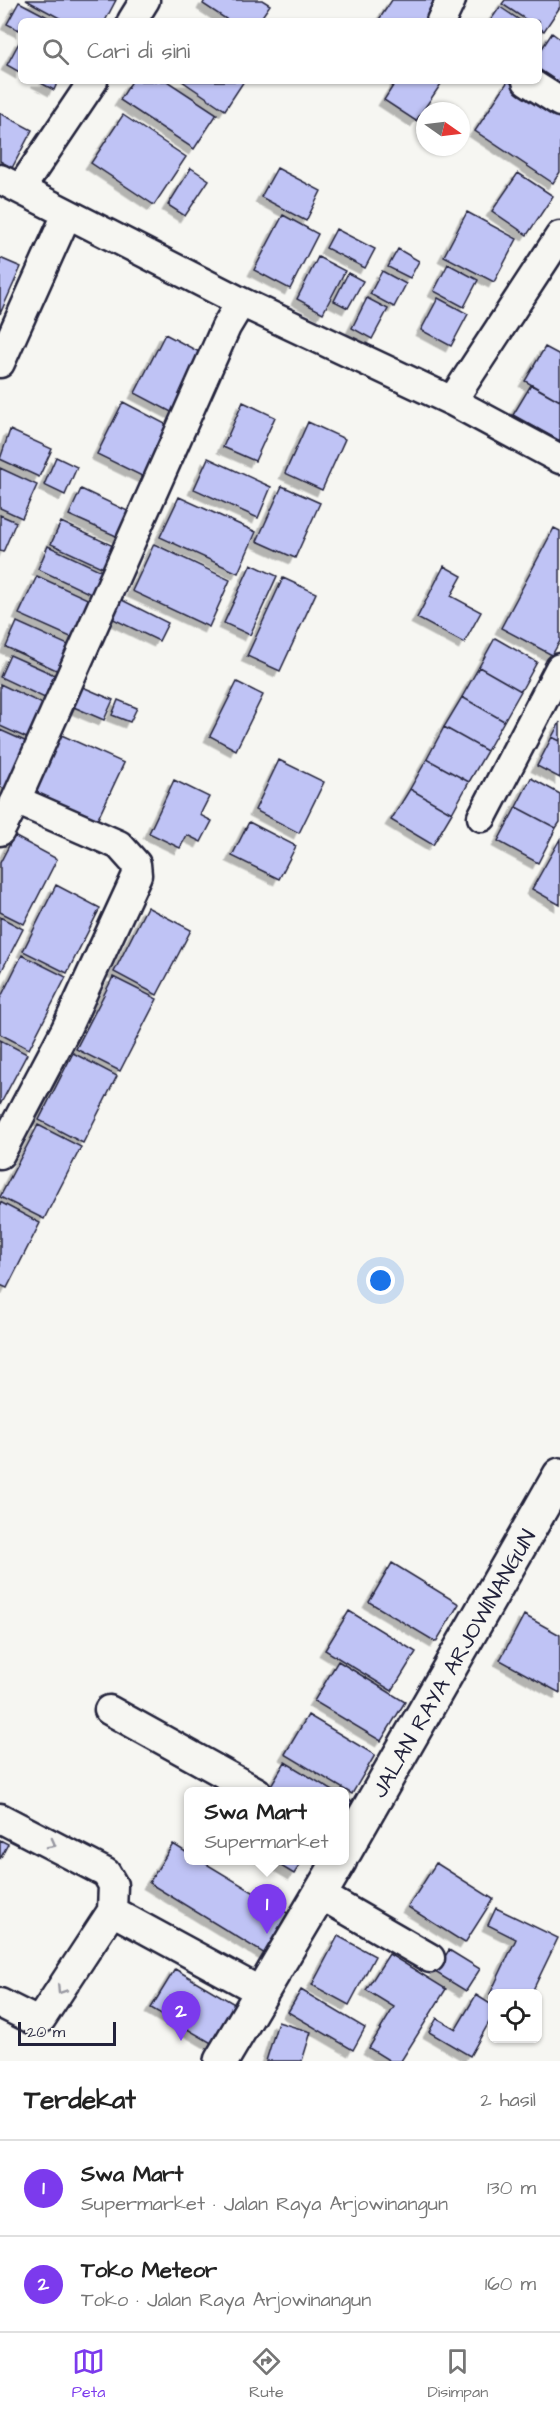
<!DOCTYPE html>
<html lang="id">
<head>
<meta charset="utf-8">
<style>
  body { margin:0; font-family:"Architects Daughter",sans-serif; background:#f2f2f2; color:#222 }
  .controls { position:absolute; right:18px; bottom:18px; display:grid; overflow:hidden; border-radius:9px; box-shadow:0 2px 4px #0004 }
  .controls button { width:54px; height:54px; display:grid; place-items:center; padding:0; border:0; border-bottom:2px solid #e0e0e0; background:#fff; color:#222; font:30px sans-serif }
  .compass { position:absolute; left:416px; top:102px; width:54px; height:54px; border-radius:50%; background:#fff; box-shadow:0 2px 4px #0004; rotate:104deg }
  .scale { position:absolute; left:18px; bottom:15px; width:98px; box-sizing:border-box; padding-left:6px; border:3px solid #22223b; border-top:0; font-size:16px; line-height:21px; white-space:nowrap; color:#22223b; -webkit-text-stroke:4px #f6f6f2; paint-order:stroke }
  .you { position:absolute; left:381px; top:1281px; width:21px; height:21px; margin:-15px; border:4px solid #fff; border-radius:50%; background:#1a73e8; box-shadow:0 0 0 9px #1a73e833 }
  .badge { display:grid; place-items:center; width:39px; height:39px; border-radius:50%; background:#7c3aed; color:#fff; font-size:20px; font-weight:700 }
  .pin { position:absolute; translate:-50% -50px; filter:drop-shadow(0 2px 3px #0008) }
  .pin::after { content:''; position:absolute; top:32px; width:21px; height:18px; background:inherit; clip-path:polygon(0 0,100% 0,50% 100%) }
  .popup { position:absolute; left:184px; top:1787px; width:165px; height:78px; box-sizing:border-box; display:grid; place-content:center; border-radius:9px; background:#fff; filter:drop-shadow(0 2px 4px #0005); font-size:20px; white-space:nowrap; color:#767676 }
  .popup b { font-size:22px; color:#222 }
  .popup::after { content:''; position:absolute; left:50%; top:100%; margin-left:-12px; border:12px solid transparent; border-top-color:#fff }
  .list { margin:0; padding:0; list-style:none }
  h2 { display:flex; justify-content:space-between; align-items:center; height:78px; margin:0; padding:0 24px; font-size:26px }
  h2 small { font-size:20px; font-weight:400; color:#767676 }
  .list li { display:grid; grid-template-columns:39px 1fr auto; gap:18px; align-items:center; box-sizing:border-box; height:96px; padding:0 24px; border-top:2px solid #e0e0e0 }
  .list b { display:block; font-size:22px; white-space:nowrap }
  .list p { margin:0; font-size:20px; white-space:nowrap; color:#767676 }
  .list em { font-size:20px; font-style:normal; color:#767676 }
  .icon { flex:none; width:33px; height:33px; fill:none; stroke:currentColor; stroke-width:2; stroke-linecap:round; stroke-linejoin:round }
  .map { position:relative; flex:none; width:560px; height:2061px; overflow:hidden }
  .search { position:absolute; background:#fff; box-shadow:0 2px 4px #0004; left:18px; right:18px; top:18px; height:66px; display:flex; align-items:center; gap:15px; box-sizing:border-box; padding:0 21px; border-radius:9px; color:#767676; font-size:22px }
  .sheet { height:270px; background:#fff }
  nav { display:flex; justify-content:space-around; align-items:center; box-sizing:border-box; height:84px; border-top:2px solid #e0e0e0; background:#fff; font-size:16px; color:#767676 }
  nav a { display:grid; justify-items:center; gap:3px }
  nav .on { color:#7c3aed }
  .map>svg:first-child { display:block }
</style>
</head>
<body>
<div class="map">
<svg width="560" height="2061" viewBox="0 0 560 2061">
  <defs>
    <filter id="shadow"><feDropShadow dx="-5.5" dy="5.5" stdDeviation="0" flood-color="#0004"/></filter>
  </defs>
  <rect width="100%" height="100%" fill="#f6f6f2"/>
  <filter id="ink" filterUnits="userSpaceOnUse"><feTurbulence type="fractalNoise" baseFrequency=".0167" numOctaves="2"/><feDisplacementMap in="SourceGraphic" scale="12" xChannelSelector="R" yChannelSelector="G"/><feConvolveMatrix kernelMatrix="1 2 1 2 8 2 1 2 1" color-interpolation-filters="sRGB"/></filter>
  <g filter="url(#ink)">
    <path fill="#bfc3f5" stroke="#22223b" stroke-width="1.5" filter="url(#shadow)" d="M 26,0 L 116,0 L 105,21 L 65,21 Z
      M 205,0 L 262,0 L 270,5 L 259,21 L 229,21 L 203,4 Z
      M 392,0 L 444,0 L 430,21 L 378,21 Z
      M 505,0 L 560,0 L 560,7 L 544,31 L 539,28 L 539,21 L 528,21 L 502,4 Z
      M 19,2 L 55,21 L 21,21 L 21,31 L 7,24 Z
      M 500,7 L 521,21 L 490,21 Z
      M 552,33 L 560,39 L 560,83 L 539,69 L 539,53 Z
      M 21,39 L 21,73 L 7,65 Z
      M 37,81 L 58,81 L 54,90 Z
      M 132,81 L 167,81 L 217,114 L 194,149 L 120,100 Z
      M 182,81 L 244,81 L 225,110 Z
      M 396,81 L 443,81 L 416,121 L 384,100 Z
      M 508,81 L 560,114 L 560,172 L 553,183 L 475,131 Z
      M 0,113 L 32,130 L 12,168 L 0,161 Z
      M 123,115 L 186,157 L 154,205 L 91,163 Z
      M 191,168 L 209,180 L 185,216 L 168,205 Z
      M 277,168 L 321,191 L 306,221 L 261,197 Z
      M 518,173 L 553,196 L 527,235 L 492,211 Z
      M 467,212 L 517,239 L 494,282 L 444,256 Z
      M 283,215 L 318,234 L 290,289 L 254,270 Z
      M 336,229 L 375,249 L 365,268 L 326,248 Z
      M 398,249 L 419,261 L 410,278 L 388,267 Z
      M 318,257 L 345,271 L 323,313 L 297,299 Z
      M 0,258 L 21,267 L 0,314 Z
      M 448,264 L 478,280 L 464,307 L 434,291 Z
      M 382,271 L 406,284 L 394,307 L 370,294 Z
      M 348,273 L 363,281 L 348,308 L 334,301 Z
      M 367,298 L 388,309 L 372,339 L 352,328 Z
      M 438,298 L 468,314 L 451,346 L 421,330 Z
      M 165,334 L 205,355 L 175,414 L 135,393 Z
      M 545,347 L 560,355 L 560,401 L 525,381 Z
      M 531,385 L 560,401 L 560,441 L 513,415 Z
      M 123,402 L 171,427 L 146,478 L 97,454 Z
      M 243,402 L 275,417 L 255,461 L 223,447 Z
      M 308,422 L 345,439 L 322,490 L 285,473 Z
      M 10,430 L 52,449 L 39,477 L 0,459 Z
      M 56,457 L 77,467 L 65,495 L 44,485 Z
      M 208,458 L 271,487 L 258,518 L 194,489 Z
      M 0,468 L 37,485 L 22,518 L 0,508 Z
      M 282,486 L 320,503 L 295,558 L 257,541 Z
      M 81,489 L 134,514 L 123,539 L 69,515 Z
      M 179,497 L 256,532 L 238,573 L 160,537 Z
      M 0,515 L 16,522 L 3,552 L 0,551 Z
      M 61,522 L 120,549 L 110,571 L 51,544 Z
      M 554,528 L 560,531 L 560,641 L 552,655 L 501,628 Z
      M 154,544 L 230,580 L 209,627 L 132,591 Z
      M 48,546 L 106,573 L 95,596 L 38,569 Z
      M 251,564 L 277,576 L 250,635 L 224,623 Z
      M 444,566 L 462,576 L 451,596 L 481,612 L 464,643 L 417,618 Z
      M 37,576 L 92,601 L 75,639 L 19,614 Z
      M 283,578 L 316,593 L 280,671 L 247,656 Z
      M 114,596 L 168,623 L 159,641 L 105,615 Z
      M 17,622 L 75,648 L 63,673 L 6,647 Z
      M 495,638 L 537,662 L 521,691 L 479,667 Z
      M 10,655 L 59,677 L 49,700 L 0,677 Z
      M 479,667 L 521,691 L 504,721 L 462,697 Z
      M 71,682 L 113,700 L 104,720 L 62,702 Z
      M 237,682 L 263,695 L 236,750 L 210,736 Z
      M 0,684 L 45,705 L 29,739 L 0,726 Z
      M 462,697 L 504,721 L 487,751 L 444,727 Z
      M 118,700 L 137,708 L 130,722 L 112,715 Z
      M 560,722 L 560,741 L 552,737 Z
      M 444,727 L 487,751 L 469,782 L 427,759 Z
      M 0,730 L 27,742 L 6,789 L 0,787 Z
      M 57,733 L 124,763 L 95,825 L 30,795 Z
      M 552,737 L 560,741 L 560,778 L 537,766 Z
      M 427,759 L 469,782 L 452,813 L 410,789 Z
      M 279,760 L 324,782 L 299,833 L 255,810 Z
      M 531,778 L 560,794 L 560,822 L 556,828 L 516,807 Z
      M 174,780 L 209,797 L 200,815 L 212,821 L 201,842 L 187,835 L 180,848 L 149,833 Z
      M 410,789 L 452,813 L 433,845 L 391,820 Z
      M 516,807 L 556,828 L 538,863 L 498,841 Z
      M 249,822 L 296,846 L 279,879 L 232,856 Z
      M 14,836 L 57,859 L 24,924 L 0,912 L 0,863 Z
      M 560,839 L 560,905 L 532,889 Z
      M 56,885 L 100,908 L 67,973 L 23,951 Z
      M 147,907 L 191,930 L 157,995 L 114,972 Z
      M 0,917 L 23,929 L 0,974 Z
      M 22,955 L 66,977 L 29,1049 L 0,1034 L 0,999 Z
      M 113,977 L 157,999 L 120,1071 L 76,1049 Z
      M 0,1040 L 27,1054 L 0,1105 Z
      M 73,1053 L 117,1076 L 83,1143 L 39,1120 Z
      M 38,1125 L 81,1147 L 44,1219 L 0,1197 Z
      M 0,1202 L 40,1223 L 7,1288 L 0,1285 Z
      M 392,1563 L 459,1604 L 436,1642 L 369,1602 Z
      M 349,1611 L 416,1652 L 392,1691 L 325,1650 Z
      M 524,1615 L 560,1635 L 560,1693 L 500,1660 Z
      M 338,1661 L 405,1702 L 381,1741 L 314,1701 Z
      M 308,1715 L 375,1755 L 352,1794 L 285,1754 Z
      M 285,1762 L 335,1792 L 267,1792 Z
      M 345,1797 L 352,1802 L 345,1814 Z
      M 0,1840 L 8,1844 L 0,1859 Z
      M 173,1844 L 189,1854 L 189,1860 L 200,1860 L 289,1914 L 265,1954 L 149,1883 Z
      M 271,1860 L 303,1860 L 294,1874 Z
      M 436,1863 L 493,1899 L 465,1943 L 408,1907 Z
      M 496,1908 L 558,1938 L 531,1994 L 490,1994 L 516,1939 L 488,1925 Z
      M 338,1936 L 375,1956 L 349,2005 L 312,1985 Z
      M 449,1950 L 480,1969 L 466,1991 L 435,1972 Z
      M 389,1954 L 446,1989 L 401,2061 L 390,2061 L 369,2048 L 394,2007 L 366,1990 Z
      M 175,1969 L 243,2009 L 220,2048 L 151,2008 Z
      M 301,1990 L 365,2028 L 353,2050 L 288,2012 Z
      M 476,1995 L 492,2005 L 492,2017 L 470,2056 L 429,2032 L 437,2018 L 456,2029 Z
      M 278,2022 L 311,2032 L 302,2061 L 266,2061 Z"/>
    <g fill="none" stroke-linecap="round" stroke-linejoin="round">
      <defs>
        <path id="street" d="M 132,21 L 145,0
          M 441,21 L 451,0
          M 527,81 L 560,102
          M 0,179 L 241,302 L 452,401 L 560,459
          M 21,188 L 93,81
          M 0,363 L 67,214
          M 452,401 L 560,236
          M 16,800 L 226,327 L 241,302
          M 482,817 L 560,668
          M 0,831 L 16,800 L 119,845 L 136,864 L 137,875 L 66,1029 L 0,1154
          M 109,1710 L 257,1792
          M 0,1818 L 106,1873 L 113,1885 L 112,1911 L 41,2019 L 36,2021 L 0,2003
          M 321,1895 L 430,1958
          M 112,1911 L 263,1993"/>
        <path id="secondary" d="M 345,1851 L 560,1475
          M 221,2061 L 340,1860"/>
      </defs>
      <use href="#street" stroke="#22223b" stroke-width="33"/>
      <use href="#secondary" stroke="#22223b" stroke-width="38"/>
      <use href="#street" stroke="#f6f6f2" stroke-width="28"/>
      <use href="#secondary" stroke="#f6f6f2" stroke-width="33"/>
    </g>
    <defs><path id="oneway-chevron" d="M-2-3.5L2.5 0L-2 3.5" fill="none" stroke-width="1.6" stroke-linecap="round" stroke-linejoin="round" transform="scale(1.5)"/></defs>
    <g stroke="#9797a0">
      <use href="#oneway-chevron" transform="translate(52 1844) rotate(28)"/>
      <use href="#oneway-chevron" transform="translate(61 1990) rotate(123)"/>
    </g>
  </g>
  <g text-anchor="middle" stroke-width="4.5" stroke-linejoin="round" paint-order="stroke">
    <g font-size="22" fill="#22223b" stroke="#f6f6f2">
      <text transform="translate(453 1663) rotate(-60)" y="8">JALAN RAYA ARJOWINANGUN</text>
    </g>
  </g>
</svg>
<div class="controls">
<button><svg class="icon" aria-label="locate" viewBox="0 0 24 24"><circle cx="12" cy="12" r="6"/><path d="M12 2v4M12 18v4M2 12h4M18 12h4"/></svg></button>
</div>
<svg class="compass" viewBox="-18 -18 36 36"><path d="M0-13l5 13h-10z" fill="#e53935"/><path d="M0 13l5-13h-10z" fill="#767676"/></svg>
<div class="scale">20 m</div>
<div class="you"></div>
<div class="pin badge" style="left:267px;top:1934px">1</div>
<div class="popup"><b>Swa Mart</b>Supermarket</div>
<div class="pin badge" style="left:181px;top:2041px">2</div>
<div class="search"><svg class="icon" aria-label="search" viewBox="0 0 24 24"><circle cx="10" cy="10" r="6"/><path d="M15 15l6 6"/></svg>Cari di sini</div>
</div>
<section class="sheet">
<h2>Terdekat<small>2 hasil</small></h2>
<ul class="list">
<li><span class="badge">1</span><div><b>Swa Mart</b><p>Supermarket · Jalan Raya Arjowinangun</p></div><em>130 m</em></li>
<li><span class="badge">2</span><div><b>Toko Meteor</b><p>Toko · Jalan Raya Arjowinangun</p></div><em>160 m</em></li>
</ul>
</section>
<nav>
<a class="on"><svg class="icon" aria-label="map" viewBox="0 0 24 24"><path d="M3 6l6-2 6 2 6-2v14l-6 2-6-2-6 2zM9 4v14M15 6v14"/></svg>Peta</a>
<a><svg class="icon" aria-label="directions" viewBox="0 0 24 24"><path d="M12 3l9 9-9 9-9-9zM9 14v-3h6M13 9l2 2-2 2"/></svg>Rute</a>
<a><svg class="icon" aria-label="saved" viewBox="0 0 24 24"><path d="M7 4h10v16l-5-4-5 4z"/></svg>Disimpan</a>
</nav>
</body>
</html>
